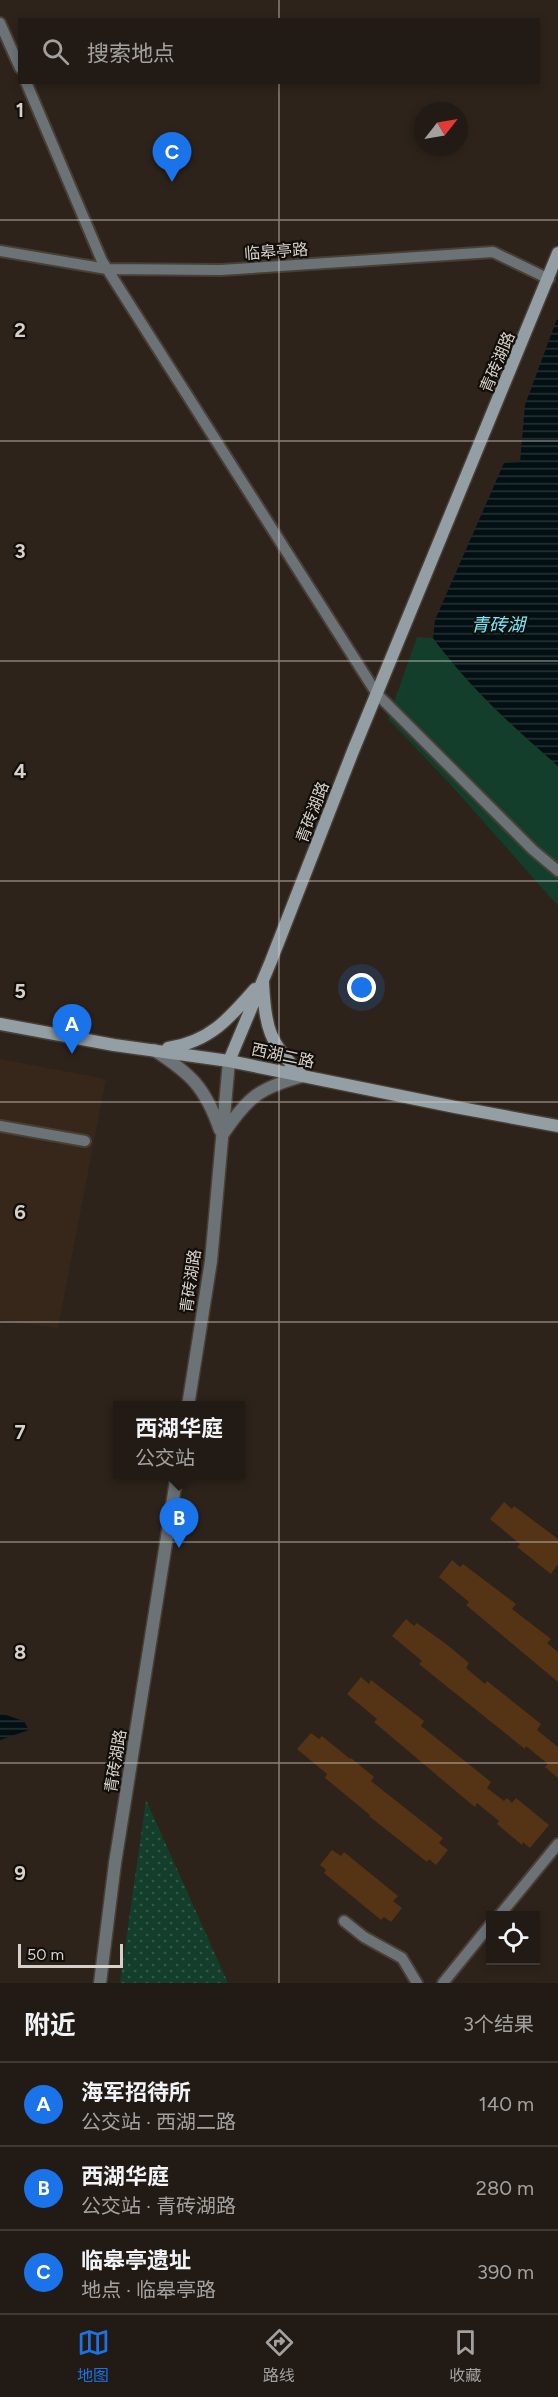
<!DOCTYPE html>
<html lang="zh">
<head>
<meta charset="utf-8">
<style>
  body { margin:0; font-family:Figtree,"Noto Sans SC",sans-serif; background:#2e2722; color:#f1f3f6 }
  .controls { position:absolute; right:18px; bottom:18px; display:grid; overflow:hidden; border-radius:0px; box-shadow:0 3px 9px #0003 }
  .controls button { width:54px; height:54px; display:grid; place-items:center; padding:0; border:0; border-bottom:2px solid #3f3834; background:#221a14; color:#f1f3f6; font:30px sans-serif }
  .compass { position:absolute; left:414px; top:102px; width:54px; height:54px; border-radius:50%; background:#221a14; box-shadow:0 3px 9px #0003; rotate:59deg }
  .scale { position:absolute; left:18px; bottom:15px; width:105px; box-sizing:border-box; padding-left:6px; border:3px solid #d7d0ca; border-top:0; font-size:16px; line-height:21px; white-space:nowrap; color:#d7d0ca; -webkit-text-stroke:4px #120e0a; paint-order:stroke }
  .you { position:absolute; left:362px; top:988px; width:21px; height:21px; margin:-15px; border:4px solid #fff; border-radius:50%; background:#1a73e8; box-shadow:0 0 0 9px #1a73e833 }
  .badge { display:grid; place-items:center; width:39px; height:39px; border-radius:50%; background:#1a73e8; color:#fff; font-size:20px; font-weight:700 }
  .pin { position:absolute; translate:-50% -50px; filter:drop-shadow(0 2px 3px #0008) }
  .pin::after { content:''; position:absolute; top:32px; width:21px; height:18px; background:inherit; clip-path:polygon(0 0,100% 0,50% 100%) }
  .popup { position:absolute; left:113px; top:1401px; width:132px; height:78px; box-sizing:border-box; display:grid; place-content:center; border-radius:0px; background:#221a14; filter:drop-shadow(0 2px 4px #0005); font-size:20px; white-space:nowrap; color:#a2a1a0 }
  .popup b { font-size:22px; color:#f1f3f6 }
  .popup::after { content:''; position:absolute; left:50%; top:100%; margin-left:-12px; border:12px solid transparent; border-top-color:#221a14 }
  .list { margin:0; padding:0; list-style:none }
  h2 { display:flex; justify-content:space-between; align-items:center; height:78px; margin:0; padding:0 24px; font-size:26px }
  h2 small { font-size:20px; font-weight:400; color:#a2a1a0 }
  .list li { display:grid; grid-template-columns:39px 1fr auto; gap:18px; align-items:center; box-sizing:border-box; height:84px; padding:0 24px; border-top:2px solid #3f3834 }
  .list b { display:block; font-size:22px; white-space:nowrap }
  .list p { margin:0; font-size:20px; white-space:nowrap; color:#a2a1a0 }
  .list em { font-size:20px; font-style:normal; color:#a2a1a0 }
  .icon { flex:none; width:33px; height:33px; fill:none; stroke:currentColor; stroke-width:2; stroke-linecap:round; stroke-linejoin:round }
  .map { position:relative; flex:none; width:558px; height:1983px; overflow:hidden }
  .search { position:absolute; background:#221a14; box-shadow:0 3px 9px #0003; left:18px; right:18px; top:18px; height:66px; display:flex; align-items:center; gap:15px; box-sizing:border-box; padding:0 21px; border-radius:0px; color:#a2a1a0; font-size:22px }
  .sheet { height:330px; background:#221a14 }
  nav { display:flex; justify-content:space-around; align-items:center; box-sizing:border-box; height:84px; border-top:2px solid #3f3834; background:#221a14; font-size:16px; color:#a2a1a0 }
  nav a { display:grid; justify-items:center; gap:3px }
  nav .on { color:#1a73e8 }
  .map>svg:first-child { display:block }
</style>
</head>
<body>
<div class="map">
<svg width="558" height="1983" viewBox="0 0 558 1983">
  <defs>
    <pattern id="grass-dots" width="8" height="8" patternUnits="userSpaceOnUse" patternTransform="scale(1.5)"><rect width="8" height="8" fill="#123e2b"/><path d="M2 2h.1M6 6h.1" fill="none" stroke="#345948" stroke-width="1.8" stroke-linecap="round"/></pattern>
    <pattern id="water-rules" width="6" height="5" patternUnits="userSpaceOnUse" patternTransform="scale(1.5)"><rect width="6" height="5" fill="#031013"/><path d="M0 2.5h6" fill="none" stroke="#273234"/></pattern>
  </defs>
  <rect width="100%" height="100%" fill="#2d231a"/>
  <path fill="#37271a" d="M 0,1059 L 106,1079 L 58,1328 L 0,1320 Z"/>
  <path fill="url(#grass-dots)" d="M 146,1800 L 228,1983 L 120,1983 Z"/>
  <path fill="#123e2b" d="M 417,637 L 433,638 C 469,687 513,727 558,766 L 558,906 L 450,784 L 388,719 Z"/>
  <path fill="url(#water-rules)" d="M 558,316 L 558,766 C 513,727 469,687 433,638 L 435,620 L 504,463 L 520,462 L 525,405 Z
    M 0,1713 L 24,1721 L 29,1730 L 0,1740 Z"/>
  <path fill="#543414" d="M 504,1502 L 512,1509 L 514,1506 L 558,1539 L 558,1564 L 551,1574 L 517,1547 L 520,1544 L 490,1519 Z
    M 452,1560 L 460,1567 L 463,1564 L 516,1604 L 512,1609 L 551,1639 L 547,1643 L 558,1652 L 558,1682 L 466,1605 L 469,1602 L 439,1577 Z
    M 406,1619 L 414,1626 L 417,1623 L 446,1644 L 469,1663 L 466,1668 L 485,1684 L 487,1681 L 541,1724 L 537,1730 L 558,1747 L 558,1778 L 545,1767 L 548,1764 L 526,1746 L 525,1749 L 430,1673 L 419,1664 L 422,1661 L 392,1636 Z
    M 361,1677 L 369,1684 L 371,1680 L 424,1721 L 421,1726 L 491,1782 L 487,1788 L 504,1801 L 507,1798 L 512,1803 L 516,1798 L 549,1825 L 530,1848 L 523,1842 L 522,1845 L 497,1824 L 499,1821 L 477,1803 L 475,1807 L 452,1788 L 374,1722 L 377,1719 L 347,1694 Z
    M 311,1733 L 319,1739 L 322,1736 L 350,1759 L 351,1758 L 374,1777 L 371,1781 L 443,1838 L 439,1843 L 448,1850 L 436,1865 L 429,1859 L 427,1862 L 369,1816 L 370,1815 L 325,1778 L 327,1774 L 297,1749 Z
    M 332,1850 L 341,1856 L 344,1852 L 398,1896 L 393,1901 L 402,1908 L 391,1922 L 384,1917 L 381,1920 L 324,1873 L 326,1870 L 320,1865 Z"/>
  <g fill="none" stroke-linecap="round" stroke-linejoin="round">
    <defs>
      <path id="minor" d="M 0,23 L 20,68
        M 26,82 L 102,261 L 377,694 L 533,850 L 558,871
        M 0,251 L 107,269 L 221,270 L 493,252 L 549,279
        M 0,1126 L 85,1141
        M 499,1916 L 558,1844
        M 344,1921 L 364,1937 L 402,1958 L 417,1983
        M 443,1983 L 490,1925"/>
      <path id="tertiary" d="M 154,1050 C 191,1074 205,1087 220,1130
        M 223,1134 C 248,1097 259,1088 303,1076
        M 188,1406 L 211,1261 L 229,1061
        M 100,1983 L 115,1863 L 177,1474"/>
      <path id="secondary" d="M 263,982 C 265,1028 269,1043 302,1075
        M 0,1024 L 114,1045 L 229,1061 L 455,1107 L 558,1126
        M 168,1048 C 209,1042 229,1019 255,989
        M 229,1061 L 271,961 L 353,751 L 558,253"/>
    </defs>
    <use href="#minor" stroke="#483f36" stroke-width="14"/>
    <use href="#tertiary" stroke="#483f36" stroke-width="15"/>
    <use href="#secondary" stroke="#483f36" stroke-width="15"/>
    <use href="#minor" stroke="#6c7376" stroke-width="10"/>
    <use href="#tertiary" stroke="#6c7376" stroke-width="12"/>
    <use href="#secondary" stroke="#939fa4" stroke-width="12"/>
  </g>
  <path fill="none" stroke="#d7d0ca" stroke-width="1.5" stroke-opacity="0.55" d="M 279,0 L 279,20M 279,82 L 279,1983M 0,220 L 558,220M 0,441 L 558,441M 0,661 L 558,661M 0,881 L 558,881M 0,1102 L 558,1102M 0,1322 L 558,1322M 0,1542 L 558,1542M 0,1763 L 558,1763"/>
  <g text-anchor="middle" stroke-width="4.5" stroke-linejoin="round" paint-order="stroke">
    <g font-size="16" fill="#d7d0ca" stroke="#120e0a">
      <text transform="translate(276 251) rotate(-4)" y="6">临皋亭路</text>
      <text transform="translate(497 362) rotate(-67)" y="6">青砖湖路</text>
      <text transform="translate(312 812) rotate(-69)" y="6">青砖湖路</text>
      <text transform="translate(283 1055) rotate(12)" y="6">西湖二路</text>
      <text transform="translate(190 1281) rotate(-82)" y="6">青砖湖路</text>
      <text transform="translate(115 1761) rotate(-81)" y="6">青砖湖路</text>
    </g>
    <g font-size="18" font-style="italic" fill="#72e9fc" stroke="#120e0a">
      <text x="498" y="631">青砖湖</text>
    </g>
  </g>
  <g font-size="20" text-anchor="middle" font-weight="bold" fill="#d7d0ca" stroke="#120e0a" stroke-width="4.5" stroke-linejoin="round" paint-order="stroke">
    <text x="20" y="117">1</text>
    <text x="20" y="337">2</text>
    <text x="20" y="558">3</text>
    <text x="20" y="778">4</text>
    <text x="20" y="998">5</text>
    <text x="20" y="1219">6</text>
    <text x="20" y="1439">7</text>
    <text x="20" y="1659">8</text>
    <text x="20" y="1880">9</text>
  </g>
</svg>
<div class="controls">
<button><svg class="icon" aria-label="locate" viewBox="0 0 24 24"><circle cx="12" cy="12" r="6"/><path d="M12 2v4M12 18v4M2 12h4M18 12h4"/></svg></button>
</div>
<svg class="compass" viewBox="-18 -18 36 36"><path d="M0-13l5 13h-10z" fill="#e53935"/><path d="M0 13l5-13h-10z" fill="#a2a1a0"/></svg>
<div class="scale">50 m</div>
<div class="you"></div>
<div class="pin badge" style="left:72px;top:1054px">A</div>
<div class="pin badge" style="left:179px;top:1548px">B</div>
<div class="popup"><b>西湖华庭</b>公交站</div>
<div class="pin badge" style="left:172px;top:182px">C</div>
<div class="search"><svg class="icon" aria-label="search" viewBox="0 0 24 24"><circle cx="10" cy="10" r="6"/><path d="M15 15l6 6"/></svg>搜索地点</div>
</div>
<section class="sheet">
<h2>附近<small>3个结果</small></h2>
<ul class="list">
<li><span class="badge">A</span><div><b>海军招待所</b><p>公交站 · 西湖二路</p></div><em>140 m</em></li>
<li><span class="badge">B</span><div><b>西湖华庭</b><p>公交站 · 青砖湖路</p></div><em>280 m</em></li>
<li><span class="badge">C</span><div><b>临皋亭遗址</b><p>地点 · 临皋亭路</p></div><em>390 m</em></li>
</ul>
</section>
<nav>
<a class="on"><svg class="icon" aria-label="map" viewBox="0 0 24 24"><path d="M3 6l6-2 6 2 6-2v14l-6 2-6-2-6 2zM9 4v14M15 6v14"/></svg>地图</a>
<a><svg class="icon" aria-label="directions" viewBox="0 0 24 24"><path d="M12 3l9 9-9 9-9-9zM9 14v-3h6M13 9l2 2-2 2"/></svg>路线</a>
<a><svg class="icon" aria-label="saved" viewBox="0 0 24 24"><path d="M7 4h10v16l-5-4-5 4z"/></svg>收藏</a>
</nav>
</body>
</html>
